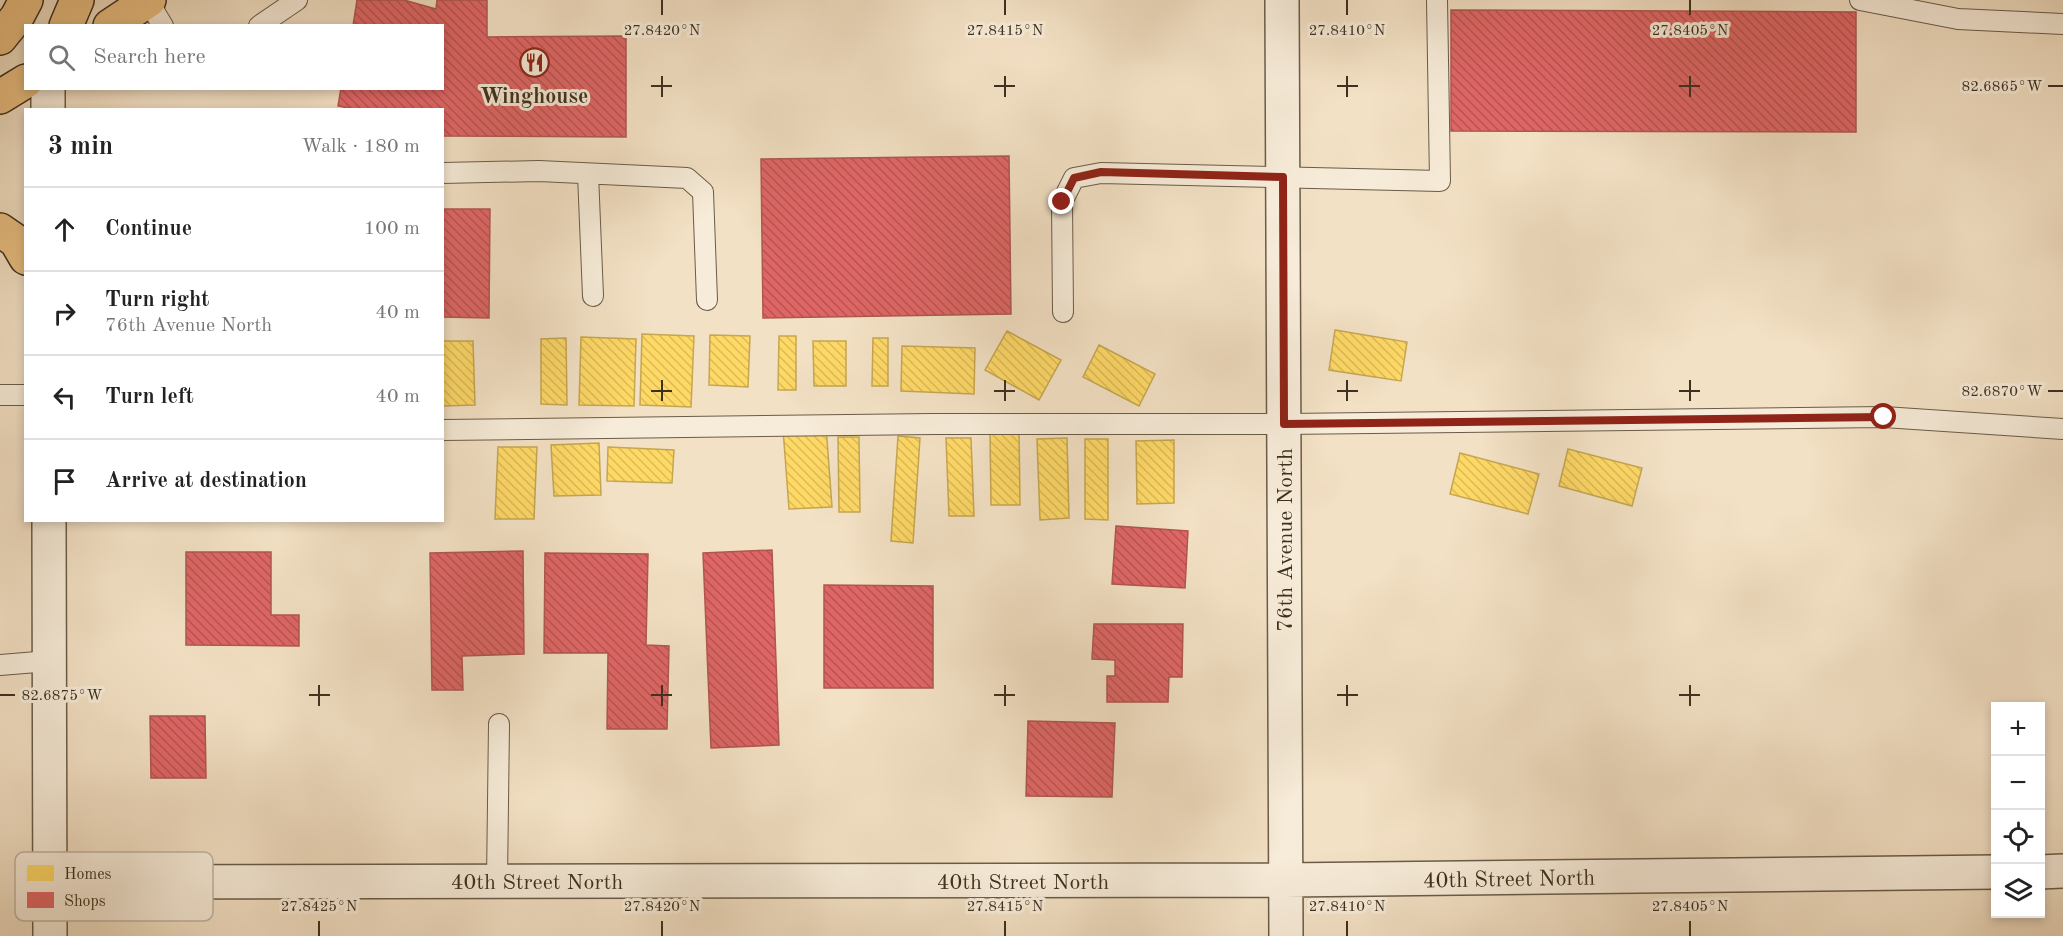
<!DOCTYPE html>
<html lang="en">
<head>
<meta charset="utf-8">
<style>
  body { margin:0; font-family:"Old Standard TT",serif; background:#f2f2f2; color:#222 }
  .controls { position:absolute; right:18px; bottom:18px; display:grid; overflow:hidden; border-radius:0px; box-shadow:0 3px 9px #0003 }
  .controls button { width:54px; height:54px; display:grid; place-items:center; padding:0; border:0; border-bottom:2px solid #e0e0e0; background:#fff; color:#222; font:30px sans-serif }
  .stop { position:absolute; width:18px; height:18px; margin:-14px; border:4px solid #8f2418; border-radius:50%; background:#fff }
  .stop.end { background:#8f2418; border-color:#fff; box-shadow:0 2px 6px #0008 }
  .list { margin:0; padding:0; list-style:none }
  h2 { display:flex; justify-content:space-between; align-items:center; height:78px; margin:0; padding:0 24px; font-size:26px }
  h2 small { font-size:20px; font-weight:400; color:#767676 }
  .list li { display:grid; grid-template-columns:39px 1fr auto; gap:18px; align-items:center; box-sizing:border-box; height:84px; padding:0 24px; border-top:2px solid #e0e0e0 }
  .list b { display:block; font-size:22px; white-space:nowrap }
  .list p { margin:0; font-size:20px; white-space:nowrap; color:#767676 }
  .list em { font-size:20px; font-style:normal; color:#767676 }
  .icon { flex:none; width:33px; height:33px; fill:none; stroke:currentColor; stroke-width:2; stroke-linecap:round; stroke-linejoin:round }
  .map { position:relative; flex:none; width:2063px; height:936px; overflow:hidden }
  .search { position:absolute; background:#fff; box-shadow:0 3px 9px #0003; left:24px; top:24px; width:420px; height:66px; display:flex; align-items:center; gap:15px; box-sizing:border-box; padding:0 21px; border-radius:0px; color:#767676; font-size:22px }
  .panel { position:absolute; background:#fff; box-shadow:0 3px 9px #0003; left:24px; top:108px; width:420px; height:414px; border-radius:0px }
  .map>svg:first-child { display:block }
</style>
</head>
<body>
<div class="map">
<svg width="2063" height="936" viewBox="0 0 2063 936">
  <defs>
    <pattern id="homes-back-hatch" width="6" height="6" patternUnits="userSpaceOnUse" patternTransform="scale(1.5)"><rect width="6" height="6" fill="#ffd966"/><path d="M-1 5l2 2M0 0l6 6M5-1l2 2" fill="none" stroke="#dbbb58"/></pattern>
    <pattern id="shops-back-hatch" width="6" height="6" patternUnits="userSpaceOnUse" patternTransform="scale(1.5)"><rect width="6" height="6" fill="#e06666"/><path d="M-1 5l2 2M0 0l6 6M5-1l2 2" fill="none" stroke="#b75453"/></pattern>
  </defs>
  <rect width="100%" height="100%" fill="#f3e1c5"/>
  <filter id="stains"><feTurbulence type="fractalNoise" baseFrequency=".00333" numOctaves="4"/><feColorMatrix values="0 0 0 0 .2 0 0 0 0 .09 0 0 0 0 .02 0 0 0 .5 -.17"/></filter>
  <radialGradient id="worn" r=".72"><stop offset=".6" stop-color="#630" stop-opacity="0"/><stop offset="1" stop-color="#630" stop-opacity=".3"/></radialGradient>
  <path fill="url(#homes-back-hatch)" stroke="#c5a651" stroke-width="1.5" d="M 1335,330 L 1407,342 L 1401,381 L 1329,370 Z
    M 1007,331 L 1061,360 L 1039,400 L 985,370 Z
    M 642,334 L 694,336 L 691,407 L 640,405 Z
    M 710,335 L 750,336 L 748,387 L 709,385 Z
    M 779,336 L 796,336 L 796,390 L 778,390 Z
    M 581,337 L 636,339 L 634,406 L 579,405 Z
    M 566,338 L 567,405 L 541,404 L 541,339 Z
    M 873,338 L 888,338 L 888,386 L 872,386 Z
    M 442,341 L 473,341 L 475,405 L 442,406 Z
    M 813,341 L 846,341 L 846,386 L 814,386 Z
    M 1099,345 L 1155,374 L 1139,406 L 1083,377 Z
    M 902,346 L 975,348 L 974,394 L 901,391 Z
    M 826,426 L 832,507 L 789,509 L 783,429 Z
    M 990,430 L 1019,430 L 1020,505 L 991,505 Z
    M 898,436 L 920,438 L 913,543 L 891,541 Z
    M 838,437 L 859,437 L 860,512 L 839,512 Z
    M 946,438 L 971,438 L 974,516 L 949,516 Z
    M 1067,438 L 1069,518 L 1040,520 L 1037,439 Z
    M 1085,439 L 1108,439 L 1108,520 L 1085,519 Z
    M 1174,440 L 1174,503 L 1137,504 L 1136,441 Z
    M 599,443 L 601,495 L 554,496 L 551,445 Z
    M 498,447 L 537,447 L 534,519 L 495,519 Z
    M 608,447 L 674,450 L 672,483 L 607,481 Z
    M 1568,449 L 1642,468 L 1632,506 L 1559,486 Z
    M 1460,453 L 1539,474 L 1528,514 L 1450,494 Z"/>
  <path fill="url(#shops-back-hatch)" stroke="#af5651" stroke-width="1.5" d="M 357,0 L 404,0 L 436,9 L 437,0 L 487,0 L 487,37 L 626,36 L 626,137 L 442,136 L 442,110 L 358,110 L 338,106 L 341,88 L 442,88 L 442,26 L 353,26 Z
    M 1451,10 L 1856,12 L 1856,132 L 1451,131 Z
    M 1009,156 L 1011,314 L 763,318 L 761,159 Z
    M 442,209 L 490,209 L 489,318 L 442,317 Z
    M 1116,526 L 1188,531 L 1185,588 L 1112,584 Z
    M 772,550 L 779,745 L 711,748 L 703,553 Z
    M 523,551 L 524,654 L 462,656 L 463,690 L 432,690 L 430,553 Z
    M 186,552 L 271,552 L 271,615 L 299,615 L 299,646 L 186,645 Z
    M 545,553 L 648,554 L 646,645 L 669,646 L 667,729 L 607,729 L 608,653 L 544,653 Z
    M 824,585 L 933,586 L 933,688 L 824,688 Z
    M 1094,624 L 1183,624 L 1182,677 L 1169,677 L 1168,702 L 1107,702 L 1107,676 L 1115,676 L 1115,660 L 1092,659 Z
    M 150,716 L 205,716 L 206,778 L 151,778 Z
    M 1028,721 L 1115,723 L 1112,797 L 1026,796 Z"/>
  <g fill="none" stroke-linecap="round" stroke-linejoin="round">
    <defs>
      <path id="service" d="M 1860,0 L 1958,19 L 2063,24
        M 148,1 L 163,26
        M 259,26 L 297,0
        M 442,173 L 539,171 L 687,178 L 703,192 L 707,300
        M 588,174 L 593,296
        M 1063,312 L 1062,202 L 1074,178 L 1101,173 L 1440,181 L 1437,0
        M 0,395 L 26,395
        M 442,430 L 933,424 L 1284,424 L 1884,417 L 2063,429
        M 0,665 L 49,661
        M 497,881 L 499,724"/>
      <path id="minor" d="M 1282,0 L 1286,936
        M 2040,872 L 2063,871
        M 50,882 L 1285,880 L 1996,872"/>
      <path id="tertiary" d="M 48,88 L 48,110
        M 49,520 L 50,936"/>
      <path id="trunk" d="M 66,26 L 77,0
        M 110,26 L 149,0
        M 0,38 L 17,17 L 26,0
        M 0,97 L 26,81
        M 0,230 L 16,241 L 26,258"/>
    </defs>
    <use href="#service" stroke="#6a5c48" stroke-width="22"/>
    <use href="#minor" stroke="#6a5c48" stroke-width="36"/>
    <use href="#tertiary" stroke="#6a5c48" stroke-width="36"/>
    <use href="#trunk" stroke="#3d301f" stroke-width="36"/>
    <use href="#service" stroke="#f7ecd9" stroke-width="20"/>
    <use href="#minor" stroke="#f7ecd9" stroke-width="33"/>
    <use href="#tertiary" stroke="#f7ecd9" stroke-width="33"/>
    <use href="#trunk" stroke="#eac082" stroke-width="33"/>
  </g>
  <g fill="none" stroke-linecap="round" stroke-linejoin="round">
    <path stroke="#8f2418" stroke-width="8" d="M 1062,202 L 1074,178 L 1101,172 L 1283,177 L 1284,424 L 1884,417"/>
  </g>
  <path fill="none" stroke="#3d301f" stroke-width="2" d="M 662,0 L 662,15M 1005,0 L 1005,15M 1347,0 L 1347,15M 1690,0 L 1690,15M 662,76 L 662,97M 1005,76 L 1005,97M 1347,76 L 1347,97M 1690,76 L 1690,97M 651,86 L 672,86M 994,86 L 1015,86M 1337,86 L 1358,86M 1679,86 L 1700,86M 2048,86 L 2063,86M 662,380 L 662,401M 1005,380 L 1005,401M 1347,380 L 1347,401M 1690,380 L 1690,401M 651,391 L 672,391M 994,391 L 1015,391M 1337,391 L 1358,391M 1679,391 L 1700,391M 2048,391 L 2063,391M 319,685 L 319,706M 662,685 L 662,706M 1005,685 L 1005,706M 1347,685 L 1347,706M 1690,685 L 1690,706M 0,695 L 15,695M 309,695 L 330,695M 651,695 L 672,695M 994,695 L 1015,695M 1337,695 L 1358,695M 1679,695 L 1700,695M 319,921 L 319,936M 662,921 L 662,936M 1005,921 L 1005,936M 1347,921 L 1347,936M 1690,921 L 1690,936"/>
  <defs>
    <symbol id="restaurant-ring" viewBox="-11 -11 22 22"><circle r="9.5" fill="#f7ecd9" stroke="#8f2418" stroke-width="1.5"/><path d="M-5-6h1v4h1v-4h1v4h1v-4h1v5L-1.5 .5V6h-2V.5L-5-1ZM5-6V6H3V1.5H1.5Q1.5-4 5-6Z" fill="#8f2418"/></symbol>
  </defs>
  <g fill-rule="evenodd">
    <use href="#restaurant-ring" x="518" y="46" width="33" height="33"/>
  </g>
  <g text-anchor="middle" stroke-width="6" stroke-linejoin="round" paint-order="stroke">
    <g font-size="22" font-weight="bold" fill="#3d301f" stroke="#f7ecd9">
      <text x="534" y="103">Winghouse</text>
    </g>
    <g font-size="22" fill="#3d301f" stroke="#f7ecd9">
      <text transform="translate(1284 540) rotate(-90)" y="8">76th Avenue North</text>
      <text transform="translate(1509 878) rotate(-1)" y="8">40th Street North</text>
      <text x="537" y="889">40th Street North</text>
      <text x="1023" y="889">40th Street North</text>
    </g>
  </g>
  <rect x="15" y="852" width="198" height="69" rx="9" fill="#f7ecd9" stroke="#bfb4a1" stroke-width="1.5"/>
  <rect x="27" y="865" width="27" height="16" fill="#ffd966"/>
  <rect x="27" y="892" width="27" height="16" fill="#e06666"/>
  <g font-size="16" fill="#3d301f">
    <text x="64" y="879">Homes</text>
    <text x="64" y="906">Shops</text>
  </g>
  <g font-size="15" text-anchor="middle" fill="#3d301f" stroke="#f7ecd9" stroke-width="6" stroke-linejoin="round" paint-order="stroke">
    <text x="662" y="35">27.8420°N</text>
    <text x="1005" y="35">27.8415°N</text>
    <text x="1347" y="35">27.8410°N</text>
    <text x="1690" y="35">27.8405°N</text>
    <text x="2002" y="91">82.6865°W</text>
    <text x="2002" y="396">82.6870°W</text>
    <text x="62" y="700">82.6875°W</text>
    <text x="319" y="911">27.8425°N</text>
    <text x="662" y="911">27.8420°N</text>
    <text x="1005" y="911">27.8415°N</text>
    <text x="1347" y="911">27.8410°N</text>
    <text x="1690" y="911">27.8405°N</text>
  </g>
  <rect width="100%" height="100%" filter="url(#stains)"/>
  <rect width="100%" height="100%" fill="url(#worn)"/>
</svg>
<div class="controls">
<button>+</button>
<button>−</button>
<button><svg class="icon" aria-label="locate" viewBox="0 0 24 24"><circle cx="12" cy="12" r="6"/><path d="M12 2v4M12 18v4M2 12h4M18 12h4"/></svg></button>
<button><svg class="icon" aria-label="layers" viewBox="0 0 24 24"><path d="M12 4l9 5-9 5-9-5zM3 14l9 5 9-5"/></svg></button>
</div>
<div class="stop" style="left:1884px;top:417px"></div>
<div class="stop end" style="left:1062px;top:202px"></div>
<div class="search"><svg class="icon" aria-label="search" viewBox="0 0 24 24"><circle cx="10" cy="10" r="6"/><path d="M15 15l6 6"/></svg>Search here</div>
<section class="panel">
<h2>3 min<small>Walk · 180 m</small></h2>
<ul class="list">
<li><svg class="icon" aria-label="ahead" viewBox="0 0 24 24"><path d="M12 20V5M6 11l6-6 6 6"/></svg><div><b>Continue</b></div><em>100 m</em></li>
<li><svg class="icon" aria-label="right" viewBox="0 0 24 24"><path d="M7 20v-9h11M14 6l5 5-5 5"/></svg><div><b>Turn right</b><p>76th Avenue North</p></div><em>40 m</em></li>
<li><svg class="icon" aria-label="left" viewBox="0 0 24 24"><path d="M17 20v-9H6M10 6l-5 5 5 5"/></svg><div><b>Turn left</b></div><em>40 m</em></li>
<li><svg class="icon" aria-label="arrive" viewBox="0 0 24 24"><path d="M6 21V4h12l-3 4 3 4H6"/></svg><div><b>Arrive at destination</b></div></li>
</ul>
</section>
</div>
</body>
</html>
